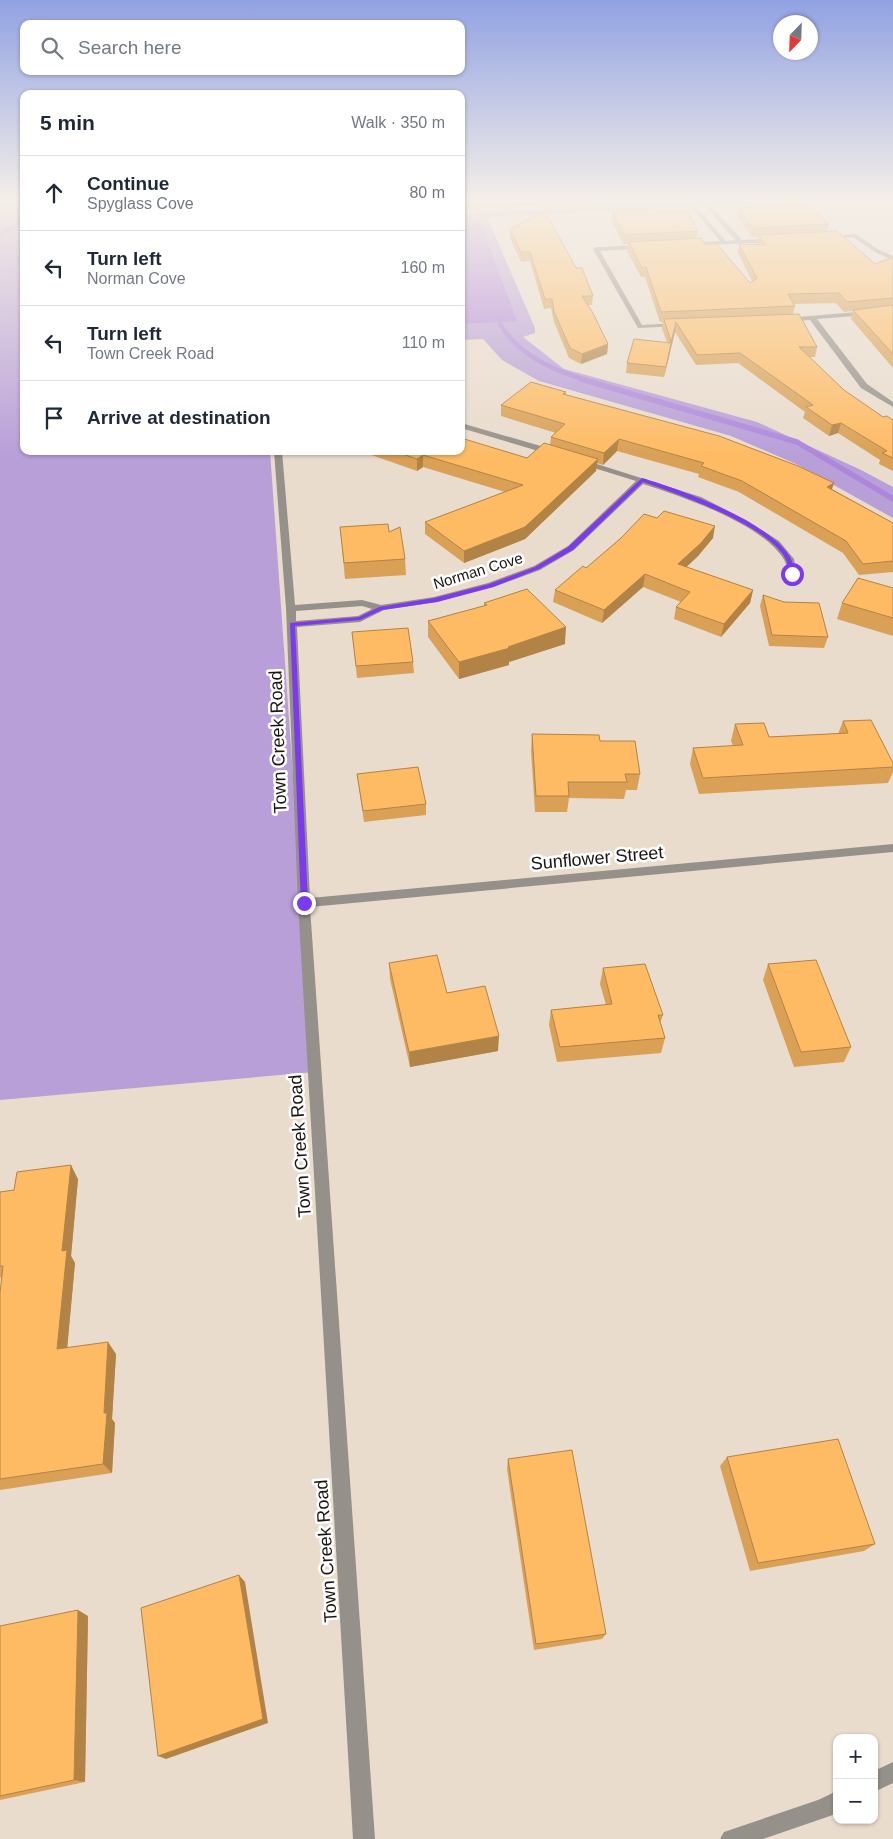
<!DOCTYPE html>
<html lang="en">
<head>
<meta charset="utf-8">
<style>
  body { margin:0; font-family:Arial,sans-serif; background:#f2f2f3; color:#1f2937 }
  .controls { position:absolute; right:15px; bottom:15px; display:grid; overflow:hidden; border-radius:10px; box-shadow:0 1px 4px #0004 }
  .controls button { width:45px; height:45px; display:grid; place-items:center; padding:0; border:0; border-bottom:1px solid #e0e1e3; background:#fff; color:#1f2937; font:25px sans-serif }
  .compass { position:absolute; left:773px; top:15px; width:45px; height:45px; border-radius:50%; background:#fff; box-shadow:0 1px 4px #0004; rotate:203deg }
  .stop { position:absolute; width:15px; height:15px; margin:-11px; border:4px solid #7c3aed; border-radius:50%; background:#fff }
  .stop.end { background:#7c3aed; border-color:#fff; box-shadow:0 1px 5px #0008 }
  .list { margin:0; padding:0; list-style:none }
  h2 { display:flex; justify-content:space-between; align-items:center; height:65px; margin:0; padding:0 20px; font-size:21px }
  h2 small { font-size:16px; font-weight:400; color:#747a83 }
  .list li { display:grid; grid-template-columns:32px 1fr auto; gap:15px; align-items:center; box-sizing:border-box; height:75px; padding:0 20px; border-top:1px solid #e0e1e3 }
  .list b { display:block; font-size:19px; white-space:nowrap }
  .list p { margin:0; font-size:16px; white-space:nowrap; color:#747a83 }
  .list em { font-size:16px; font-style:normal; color:#747a83 }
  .icon { flex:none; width:28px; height:28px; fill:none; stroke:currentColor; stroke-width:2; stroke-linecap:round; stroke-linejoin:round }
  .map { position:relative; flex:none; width:893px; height:1839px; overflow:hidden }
  .search { position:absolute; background:#fff; box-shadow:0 1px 4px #0004; left:20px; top:20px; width:445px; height:55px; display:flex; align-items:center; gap:12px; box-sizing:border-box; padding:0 18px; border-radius:10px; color:#747a83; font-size:19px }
  .panel { position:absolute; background:#fff; box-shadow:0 1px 4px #0004; left:20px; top:90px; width:445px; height:365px; border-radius:10px }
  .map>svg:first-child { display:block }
</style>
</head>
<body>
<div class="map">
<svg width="893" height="1839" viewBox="0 0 893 1839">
  <rect width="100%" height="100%" fill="#e9dccd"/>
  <path fill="#b89fd8" d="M 0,199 L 24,199 L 24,451 L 270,451 L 314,1072 L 0,1100 Z
    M 745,199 L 843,199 L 487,217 L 535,328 L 535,333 L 523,337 L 564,369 L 757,422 L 861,470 L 893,487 L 893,518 L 796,464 L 731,436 L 539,381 L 502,360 L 483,339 L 461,340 L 461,213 Z"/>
  <path fill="#ae86dc" d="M 480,221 L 517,321 L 461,324 L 461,222 Z"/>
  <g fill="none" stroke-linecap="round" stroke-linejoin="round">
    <path stroke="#ae86dc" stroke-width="4.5" d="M 0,235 L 24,219
      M 494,311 C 508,350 548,369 586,380"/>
    <path stroke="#ae86dc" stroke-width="5.5" d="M 581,379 L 797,442 L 893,499"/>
    <path fill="#96908a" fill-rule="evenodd" d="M 606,199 L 638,199 L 635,201 L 461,209 L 461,205 Z
      M 684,199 L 690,199 L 726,241 L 735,240 L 699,199 L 705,199 L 742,240 L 775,238 L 778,240 L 775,242 L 685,246 L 687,243 L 720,241 Z
      M 856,234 L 879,250 L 893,256 L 893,260 L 875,252 L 853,237 L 827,239 L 824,237 Z
      M 645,245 L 647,248 L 600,251 L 642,325 L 679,323 L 681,324 L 681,326 L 638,328 L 593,249 L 596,247 Z
      M 893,309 L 893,313 L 817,319 L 867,384 L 893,402 L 893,407 L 861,388 L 810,320 L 786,322 L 783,320 L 786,318 Z
      M 461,423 L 558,451 L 559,453 L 552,455 L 461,428 Z
      M 274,451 L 282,451 L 295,605 L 362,600 L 381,605 L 434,597 L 488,583 L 534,566 L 568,546 L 636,481 L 578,463 L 578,459 L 581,459 L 701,497 L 748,521 L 779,541 L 794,559 L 797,574 L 795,576 L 789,576 C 786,570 787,563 783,558 C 762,524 681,496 643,484 L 574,550 L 540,570 L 494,587 L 437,602 L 384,610 L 360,622 L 297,627 L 310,898 L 893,844 L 893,852 L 310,907 L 375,1839 L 353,1839 L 298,903 L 286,608 ZM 362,606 L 372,609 L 358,616 L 296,621 L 296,611 Z
      M 893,1762 L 893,1783 L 874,1792 L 874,1771 Z
      M 837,1791 L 837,1813 L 830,1816 L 763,1839 L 720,1839 L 724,1832 L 818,1800 Z"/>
  </g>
  <path fill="#daa156" d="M 776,203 L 829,224 L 827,231 L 875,264 L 893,257 L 893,368 L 851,319 L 853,311 L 844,312 L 836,303 L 793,304 L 795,306 L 793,314 L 817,347 L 815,357 L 809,357 L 844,390 L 883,417 L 893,420 L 893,471 L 879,464 L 880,460 L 838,433 L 829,436 L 803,418 L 805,412 L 738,363 L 696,365 L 675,332 L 664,377 L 626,373 L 627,363 L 667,342 L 662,329 L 663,322 L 660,322 L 645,277 L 641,277 L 627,251 L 628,244 L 623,244 L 611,220 L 612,211 L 651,212 L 698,231 L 696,238 L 750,283 L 752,281 L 738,253 L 739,244 L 757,244 L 758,237 L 752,237 L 737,217 L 738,208 L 776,207 Z
    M 510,229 L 576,268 L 593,296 L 592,305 L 588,305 L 608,344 L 607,354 L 581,364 L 569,358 L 554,322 L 551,308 L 544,309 L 530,261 L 521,262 L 510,238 Z
    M 566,392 L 566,395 L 832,489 L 893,523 L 893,572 L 859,575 L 843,553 L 739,492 L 698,477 L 699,474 L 617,451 L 603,465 L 597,463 L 596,471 L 525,539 L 464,563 L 425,534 L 425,522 L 505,492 L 423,467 L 417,471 L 360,451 L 461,451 L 527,458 L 550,445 L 551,437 L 556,433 L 501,416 L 501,405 Z
    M 340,527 L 389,532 L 405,559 L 406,575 L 345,579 Z
    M 713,538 L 698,556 L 686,567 L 753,590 L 750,603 L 721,637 L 674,619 L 676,607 L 681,602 L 643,587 L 602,623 L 553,602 L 555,590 L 586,568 Z
    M 893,588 L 893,636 L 837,619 L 842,603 Z
    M 763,595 L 828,637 L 824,648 L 769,646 L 760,606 Z
    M 484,603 L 565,644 L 509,662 L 509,665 L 459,679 L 428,637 L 428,621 L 484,606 Z
    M 352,632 L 413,662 L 414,673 L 357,678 Z
    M 843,721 L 893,763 L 893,772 L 888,783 L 699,794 L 690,764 L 693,748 L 733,746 L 731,741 L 735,724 L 769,737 L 838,734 Z
    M 532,734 L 600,741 L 640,774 L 637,790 L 626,790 L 624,799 L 569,798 L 567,812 L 535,812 L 531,751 Z
    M 357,774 L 426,804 L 426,815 L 364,822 Z
    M 389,963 L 447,993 L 498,1051 L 410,1067 L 390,979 Z
    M 768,964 L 851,1047 L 844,1062 L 794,1067 L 763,980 Z
    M 603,968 L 663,1015 L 660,1023 L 665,1038 L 661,1053 L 557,1062 L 549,1025 L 551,1010 L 606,1005 L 600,984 Z
    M 78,1179 L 71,1256 L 75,1263 L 67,1348 L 116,1354 L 112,1419 L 115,1423 L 112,1473 L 0,1490 L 0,1293 L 2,1279 L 0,1277 L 0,1192 Z
    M 727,1457 L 875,1544 L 864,1551 L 750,1571 L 720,1466 Z
    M 508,1459 L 606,1634 L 602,1639 L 534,1650 L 507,1469 Z
    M 88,1616 L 85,1782 L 0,1800 L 0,1626 Z"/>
  <path fill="#b28346" d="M 676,322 L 675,332 L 670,352 L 671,342 Z
    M 671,343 L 670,353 L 664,377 L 666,367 Z
    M 608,344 L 607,354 L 581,364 L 582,354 Z
    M 841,423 L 838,433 L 829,436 L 832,425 Z
    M 619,439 L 617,451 L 603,465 L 604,453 Z
    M 423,455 L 423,467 L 417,471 L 417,459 Z
    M 598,459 L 596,471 L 525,539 L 464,563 L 464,551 Z
    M 834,483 L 830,495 L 827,487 Z
    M 715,526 L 713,538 L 698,556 L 676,577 L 678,564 Z
    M 645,574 L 643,587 L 602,623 L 604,610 Z
    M 753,590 L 750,603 L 721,637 L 724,624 Z
    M 566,627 L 565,644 L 509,662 L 509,665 L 459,679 L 459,662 Z
    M 499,1036 L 498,1051 L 410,1067 L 409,1052 Z
    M 71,1165 L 78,1179 L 71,1256 L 75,1263 L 66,1361 L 57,1349 L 62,1251 Z
    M 108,1342 L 116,1354 L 112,1419 L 115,1423 L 112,1473 L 103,1464 L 104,1413 Z
    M 239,1575 L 245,1582 L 268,1723 L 166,1759 L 158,1756 Z
    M 78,1610 L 88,1616 L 85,1782 L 74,1780 Z"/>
  <path fill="#febb64" stroke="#b28346" d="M 804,202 L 829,224 L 754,228 L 738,208 L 779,206 L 776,203 Z
    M 650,210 L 651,212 L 688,211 L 698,231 L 624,235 L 612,211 Z
    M 545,211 L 576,268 L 582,268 L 593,296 L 582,296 L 593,313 L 608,344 L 582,354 L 570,348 L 554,312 L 552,299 L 545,299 L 530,252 L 521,252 L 510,229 Z
    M 837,231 L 875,264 L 893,257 L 893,298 L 847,302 L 839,293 L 788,294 L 795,306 L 661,312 L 646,267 L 642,268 L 629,242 L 701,238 L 704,244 L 717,244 L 750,283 L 757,278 L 739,244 L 766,245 L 759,235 Z
    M 893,305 L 893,354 L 853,310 Z
    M 799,314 L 817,347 L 799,347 L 844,390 L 883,417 L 887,416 L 893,420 L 893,458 L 882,453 L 887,451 L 841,423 L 832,425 L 806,407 L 813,405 L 740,353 L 697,355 L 676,322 L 671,342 L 664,319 Z
    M 634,339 L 671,343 L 666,367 L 627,363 Z
    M 531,382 L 566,392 L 563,394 L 719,436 L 798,466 L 834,483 L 827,487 L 893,523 L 893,561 L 863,564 L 846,541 L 742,481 L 701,466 L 704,463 L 619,439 L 604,453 L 551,437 L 565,424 L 501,405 Z
    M 461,438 L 527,458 L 544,443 L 598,459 L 525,527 L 464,551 L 425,522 L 523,485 L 423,455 L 417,459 L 394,451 L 461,451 Z
    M 664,511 L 715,526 L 701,543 L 678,564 L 753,590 L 724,624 L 676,607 L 690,592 L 645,574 L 604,610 L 555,590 L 583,566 L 586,568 L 621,538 L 644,514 L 657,518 Z
    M 388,524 L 389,532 L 400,527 L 405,559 L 344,563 L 340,527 Z
    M 858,578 L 893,588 L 893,618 L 842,603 Z
    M 527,589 L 566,627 L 508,647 L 510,648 L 459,662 L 428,621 L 487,605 L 484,603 Z
    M 763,595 L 784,602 L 819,603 L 828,637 L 772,635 Z
    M 408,628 L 413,662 L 356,666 L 352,632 Z
    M 871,720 L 893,763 L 893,767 L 703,778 L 693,748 L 743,745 L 735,724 L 764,723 L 769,737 L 848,733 L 843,721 Z
    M 532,734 L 599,735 L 600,741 L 635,741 L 640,774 L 625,774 L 627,782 L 568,782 L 569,796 L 536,796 Z
    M 418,767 L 426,804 L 363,811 L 357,774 Z
    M 437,955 L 447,993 L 485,986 L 499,1036 L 409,1052 L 389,963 Z
    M 816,960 L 851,1047 L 801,1052 L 768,964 Z
    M 645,964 L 663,1015 L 658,1015 L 665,1038 L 560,1047 L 551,1010 L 612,1004 L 603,968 Z
    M 71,1165 L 62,1251 L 67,1250 L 57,1349 L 108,1342 L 104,1413 L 107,1413 L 103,1464 L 0,1479 L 0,1293 L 3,1266 L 0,1266 L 0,1192 L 14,1190 L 17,1172 Z
    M 838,1439 L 875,1544 L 758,1563 L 727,1457 Z
    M 572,1450 L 606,1634 L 536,1644 L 508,1459 Z
    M 239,1575 L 263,1719 L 158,1756 L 141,1608 Z
    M 78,1610 L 74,1780 L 0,1796 L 0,1626 Z"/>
  <linearGradient id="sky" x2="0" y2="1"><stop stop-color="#91a2e3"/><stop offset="0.44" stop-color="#f5efe8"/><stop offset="1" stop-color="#f5efe8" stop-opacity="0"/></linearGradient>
  <rect width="893" height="456" fill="url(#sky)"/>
  <path fill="#7c3aed" d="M 642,478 C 680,489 773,523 791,559 C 793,563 794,569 795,574 L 790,575 C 788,570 788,564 786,560 C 772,527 676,493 643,482 L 573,550 L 539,569 L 493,587 L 437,602 L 382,610 L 360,620 L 295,626 L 308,903 L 307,906 L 301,906 L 290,623 L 359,617 L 379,607 L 434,598 L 489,584 L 535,567 L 568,547 Z"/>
  <g text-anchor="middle" stroke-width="5" stroke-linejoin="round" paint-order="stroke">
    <g font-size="15" fill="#1a1510" stroke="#fff">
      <text transform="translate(478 571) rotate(-17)" y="5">Norman Cove</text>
    </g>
    <g font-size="18" fill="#1a1510" stroke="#fff">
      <text transform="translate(278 742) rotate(-92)" y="6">Town Creek Road</text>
      <text transform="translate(597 858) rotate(-5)" y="6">Sunflower Street</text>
      <text transform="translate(300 1146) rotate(-94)" y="6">Town Creek Road</text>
      <text transform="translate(326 1551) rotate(-94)" y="6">Town Creek Road</text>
    </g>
  </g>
</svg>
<div class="controls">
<button>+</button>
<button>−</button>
</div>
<svg class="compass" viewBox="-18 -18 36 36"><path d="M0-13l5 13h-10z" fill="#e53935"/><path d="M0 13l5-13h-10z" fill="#747a83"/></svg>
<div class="stop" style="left:792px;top:574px"></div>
<div class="stop end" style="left:304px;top:903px"></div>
<div class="search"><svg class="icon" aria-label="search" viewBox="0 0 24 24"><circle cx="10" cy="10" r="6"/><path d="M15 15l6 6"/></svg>Search here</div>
<section class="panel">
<h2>5 min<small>Walk · 350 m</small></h2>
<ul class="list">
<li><svg class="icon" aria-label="ahead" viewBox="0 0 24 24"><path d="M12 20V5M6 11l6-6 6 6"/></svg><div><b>Continue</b><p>Spyglass Cove</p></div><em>80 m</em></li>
<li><svg class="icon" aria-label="left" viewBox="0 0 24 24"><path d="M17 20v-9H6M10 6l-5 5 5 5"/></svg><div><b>Turn left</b><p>Norman Cove</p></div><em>160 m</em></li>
<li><svg class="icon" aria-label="left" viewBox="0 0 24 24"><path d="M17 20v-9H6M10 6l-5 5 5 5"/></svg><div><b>Turn left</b><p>Town Creek Road</p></div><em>110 m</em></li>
<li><svg class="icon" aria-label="arrive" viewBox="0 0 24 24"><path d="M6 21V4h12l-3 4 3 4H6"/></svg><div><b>Arrive at destination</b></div></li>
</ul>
</section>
</div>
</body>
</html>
